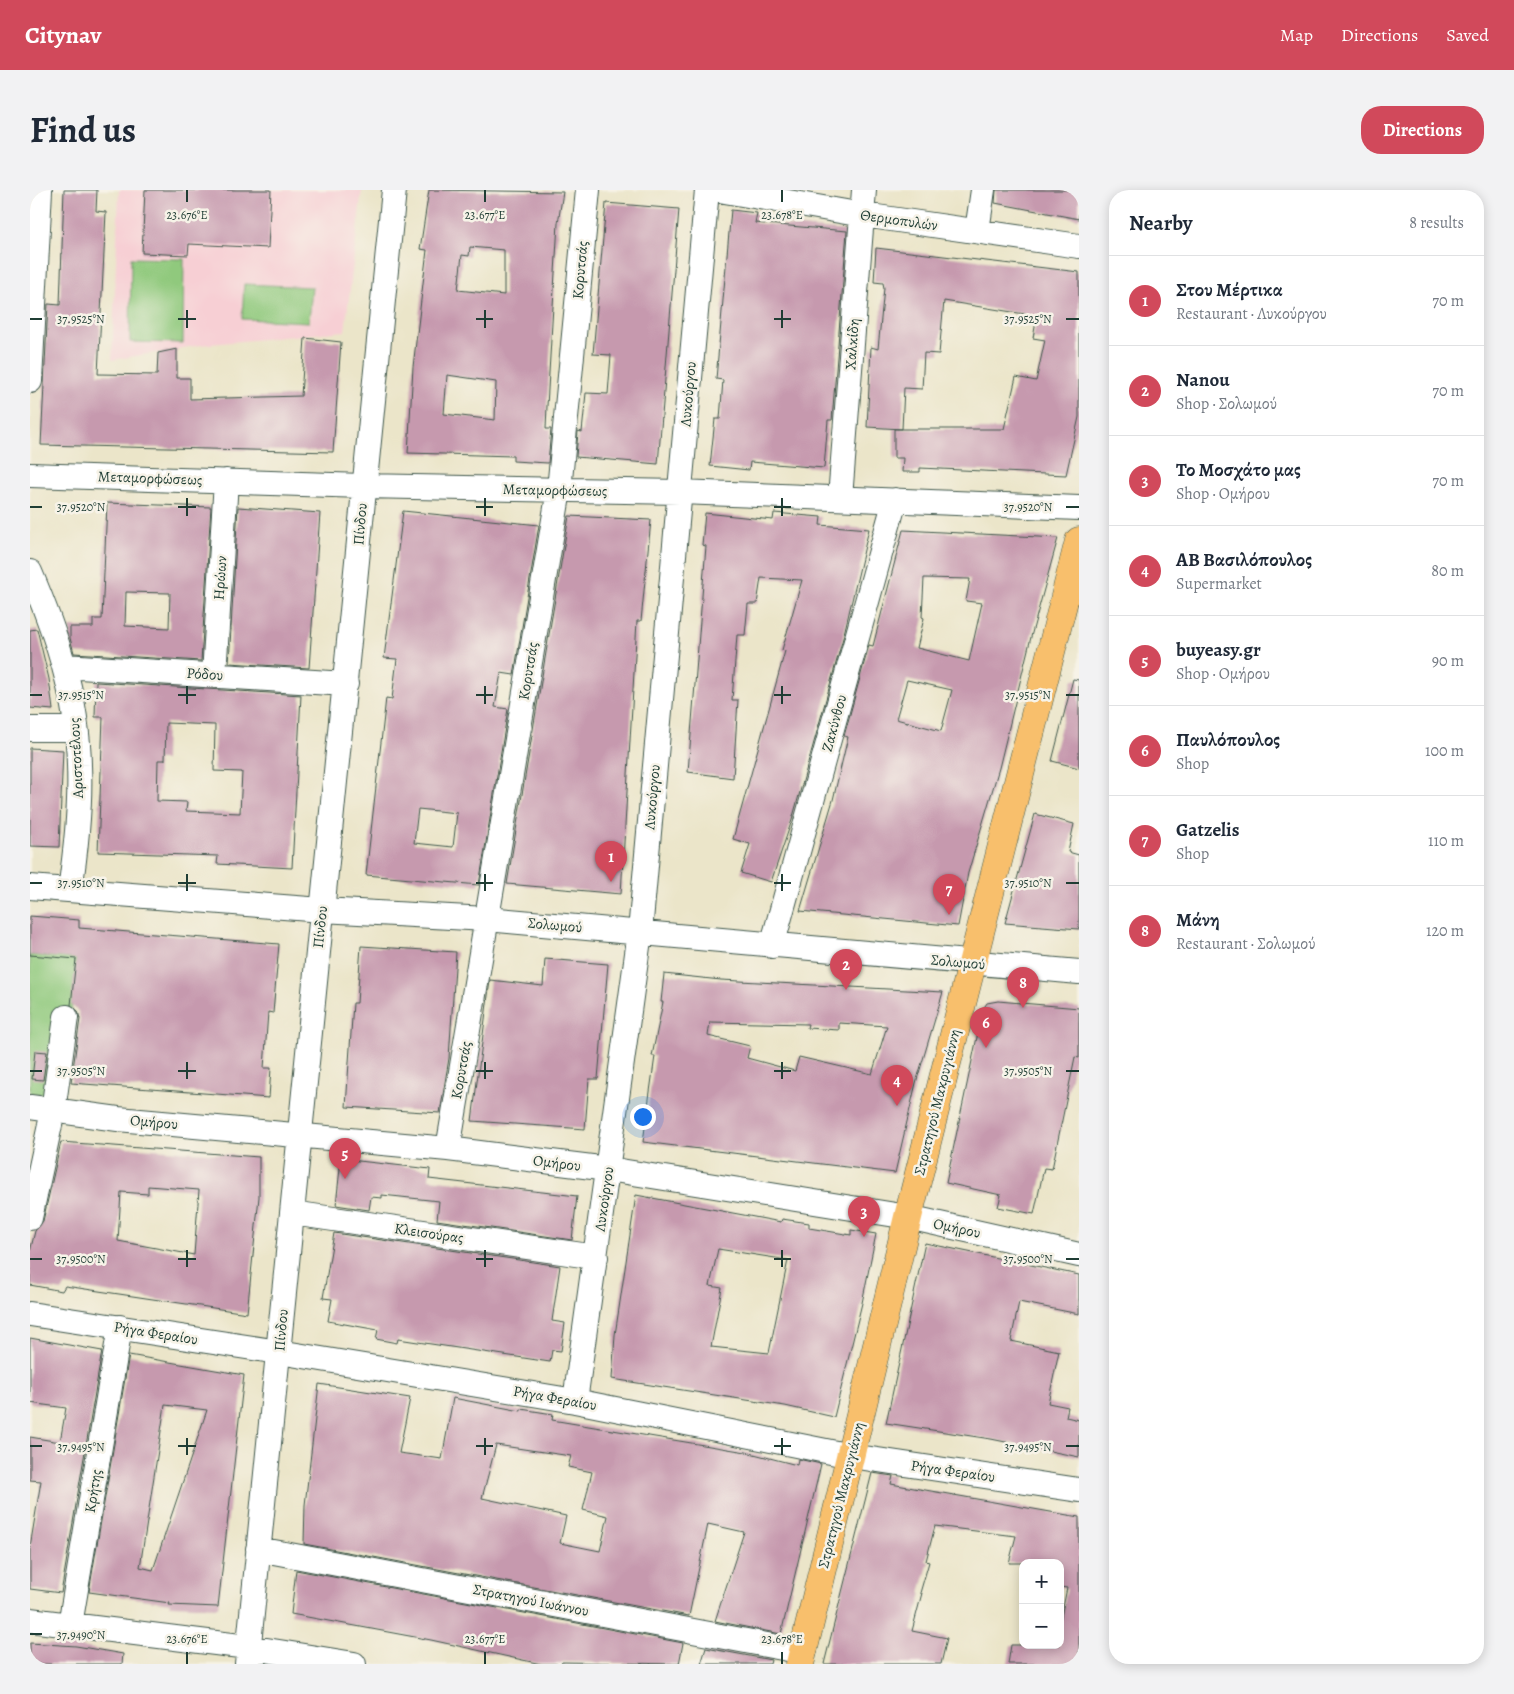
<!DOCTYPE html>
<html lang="en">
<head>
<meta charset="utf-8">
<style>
  body { margin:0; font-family:Alegreya,serif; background:#f2f2f3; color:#1f2937 }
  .controls { position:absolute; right:15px; bottom:15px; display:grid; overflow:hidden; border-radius:10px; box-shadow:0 2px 12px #0003 }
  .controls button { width:45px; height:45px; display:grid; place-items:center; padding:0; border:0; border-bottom:1px solid #e0e1e3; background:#fff; color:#1f2937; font:25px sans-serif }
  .you { position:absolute; left:612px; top:926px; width:18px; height:18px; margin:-12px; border:4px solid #fff; border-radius:50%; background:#1a73e8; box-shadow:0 0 0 8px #1a73e833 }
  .badge { display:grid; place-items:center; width:32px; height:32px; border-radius:50%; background:#d1495b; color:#fff; font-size:16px; font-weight:700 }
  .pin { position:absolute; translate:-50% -41px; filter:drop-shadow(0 1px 2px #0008) }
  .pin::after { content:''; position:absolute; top:26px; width:18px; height:15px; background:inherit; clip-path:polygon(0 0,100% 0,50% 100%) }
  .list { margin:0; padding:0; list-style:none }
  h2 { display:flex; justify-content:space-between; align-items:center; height:65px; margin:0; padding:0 20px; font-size:21px }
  h2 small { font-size:16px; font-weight:400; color:#747a83 }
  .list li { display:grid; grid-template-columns:32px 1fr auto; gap:15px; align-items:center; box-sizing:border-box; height:90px; padding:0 20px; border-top:1px solid #e0e1e3 }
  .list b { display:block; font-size:19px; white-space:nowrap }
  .list p { margin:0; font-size:16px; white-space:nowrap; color:#747a83 }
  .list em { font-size:16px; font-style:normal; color:#747a83 }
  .map { position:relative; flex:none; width:1049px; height:1474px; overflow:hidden; border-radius:20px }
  header { display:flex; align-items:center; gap:30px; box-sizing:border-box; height:70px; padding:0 25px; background:#d1495b; color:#fff }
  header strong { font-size:24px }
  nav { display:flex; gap:28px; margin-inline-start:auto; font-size:18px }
  .intro { display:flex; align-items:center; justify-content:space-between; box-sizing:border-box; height:120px; padding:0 30px }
  h1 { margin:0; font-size:35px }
  .button { padding:12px 22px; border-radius:20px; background:#d1495b; color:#fff; font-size:18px; font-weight:700 }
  main { display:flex; gap:30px; padding:0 30px }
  aside { flex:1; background:#fff; border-radius:20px; box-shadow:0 2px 12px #0003 }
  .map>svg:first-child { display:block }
</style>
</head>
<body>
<header>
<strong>Citynav</strong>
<nav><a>Map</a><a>Directions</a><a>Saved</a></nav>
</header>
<div class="intro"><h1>Find us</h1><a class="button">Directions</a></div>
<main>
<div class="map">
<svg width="1049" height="1474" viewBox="0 0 1049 1474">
  <rect width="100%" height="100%" fill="#f7f3e8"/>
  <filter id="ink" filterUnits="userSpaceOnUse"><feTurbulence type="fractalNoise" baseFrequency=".02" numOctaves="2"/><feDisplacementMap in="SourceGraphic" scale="10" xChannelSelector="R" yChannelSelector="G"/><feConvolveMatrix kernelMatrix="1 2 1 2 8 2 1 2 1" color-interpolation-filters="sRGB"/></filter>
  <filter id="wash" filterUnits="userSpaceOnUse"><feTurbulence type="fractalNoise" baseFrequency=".0096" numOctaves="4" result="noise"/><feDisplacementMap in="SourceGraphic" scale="20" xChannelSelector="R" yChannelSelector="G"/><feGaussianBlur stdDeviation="1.12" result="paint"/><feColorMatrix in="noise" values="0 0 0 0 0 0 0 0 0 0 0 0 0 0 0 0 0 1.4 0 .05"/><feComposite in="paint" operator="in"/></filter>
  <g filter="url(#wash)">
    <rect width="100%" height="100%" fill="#ebe5c9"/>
    <path fill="#f7cfd4" d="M 89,0 L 332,0 L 315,141 L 171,155 L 82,170 Z"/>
    <path fill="#90c97d" stroke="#588358" d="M 101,68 L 154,69 L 153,153 L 100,152 Z
      M 214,94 L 282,97 L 279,132 L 212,129 Z
      M 0,765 L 46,769 L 41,823 L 22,906 L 0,903 Z"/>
    <g id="blocks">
      <path fill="#c699ae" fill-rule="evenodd" d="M 34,0 L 67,0 L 66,21 L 76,22 L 68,184 L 127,185 L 128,163 L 147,159 L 147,188 L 160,188 L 160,209 L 271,206 L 275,148 L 311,152 L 303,262 L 11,255 L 18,114 L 30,115 Z
        M 115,0 L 241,0 L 238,58 L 159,54 L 158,65 L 112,63 Z
        M 399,0 L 533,2 L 528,33 L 517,216 L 516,239 L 521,239 L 518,273 L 483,271 L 483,266 L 378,263 L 383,177 L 397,60 L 390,59 ZM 440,57 L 474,60 L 474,105 L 428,100 L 432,65 L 439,66 ZM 417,185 L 466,192 L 465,230 L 414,224 Z
        M 966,0 L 1049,0 L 1049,29 L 965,13 Z
        M 576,13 L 649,19 L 628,274 L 546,267 L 548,241 L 552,242 L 556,203 L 578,204 L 581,165 L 563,164 Z
        M 701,20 L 727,23 L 725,33 L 817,41 L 802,230 L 798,230 L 794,278 L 720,272 L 719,280 L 680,276 L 685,229 L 690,229 L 693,190 L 686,189 Z
        M 846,58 L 1049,82 L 1049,227 L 1036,285 L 890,278 L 890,282 L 872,282 L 873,268 L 864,268 L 864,239 L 974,239 L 986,187 L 1006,191 L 1015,150 L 1003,148 L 1007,126 L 914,111 L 909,164 L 894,163 L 892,199 L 874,198 L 872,239 L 837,237 L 841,157 L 848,159 L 854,98 L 853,93 L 844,92 Z
        M 77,313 L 181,317 L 171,471 L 44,463 L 40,448 L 40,437 L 63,437 L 63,429 L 72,429 ZM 96,402 L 140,403 L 139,438 L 95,436 Z
        M 208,317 L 290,323 L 279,478 L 199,473 Z
        M 373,321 L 509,335 L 484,485 L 471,483 L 465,517 L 478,519 L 449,695 L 336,685 L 356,508 L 362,509 L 367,469 L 354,468 ZM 388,619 L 427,623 L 423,657 L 384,653 Z
        M 675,323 L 743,330 L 744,323 L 791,327 L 790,335 L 839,339 L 813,448 L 786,545 L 762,630 L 741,692 L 711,683 L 720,654 L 703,649 L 755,461 L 752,460 L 772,390 L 731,388 L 727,414 L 718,414 L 715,445 L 707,445 L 702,510 L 708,510 L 703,588 L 658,582 L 676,356 L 672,355 Z
        M 539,326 L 621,330 L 611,431 L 607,431 L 591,704 L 477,694 Z
        M 873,340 L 1028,348 L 1002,443 L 969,578 L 938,683 L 928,736 L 770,721 L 803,610 L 818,547 L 814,546 L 839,455 L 843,456 ZM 894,388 L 940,389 L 936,411 L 952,413 L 939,471 L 887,458 L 894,428 L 892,427 ZM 877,490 L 922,500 L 911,541 L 866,529 Z
        M 7,439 L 19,489 L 23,520 L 0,518 L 0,440 Z
        M 1043,489 L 1049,490 L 1049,578 L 1022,571 Z
        M 66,492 L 271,505 L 262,678 L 187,674 L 188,666 L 68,662 L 73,527 L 65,527 ZM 136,533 L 185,535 L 184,581 L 212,582 L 210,623 L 156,621 L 157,612 L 127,611 L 128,570 L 135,570 Z
        M 0,558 L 33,560 L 29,657 L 0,656 Z
        M 1005,624 L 1044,634 L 1038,662 L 1049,665 L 1049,739 L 975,733 Z
        M 0,726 L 49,730 L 49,738 L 249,754 L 243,823 L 238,822 L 234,878 L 241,878 L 239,908 L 41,893 L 50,829 L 48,821 L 41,815 L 46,769 L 0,765 Z
        M 331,756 L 426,762 L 419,868 L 410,923 L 316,917 L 323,813 L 327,813 Z
        M 515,769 L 578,774 L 568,889 L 559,889 L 555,939 L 442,931 L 460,790 L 513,796 Z
        M 634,784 L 691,790 L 913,802 L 886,893 L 865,983 L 613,952 L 625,866 L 622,866 L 633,812 L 631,812 ZM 680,832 L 778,834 L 777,838 L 809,840 L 809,833 L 857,836 L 842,884 L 769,867 L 765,881 L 717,868 L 720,856 L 678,846 Z
        M 968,811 L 1049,818 L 1049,868 L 1045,867 L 1022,979 L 1014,978 L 1004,1024 L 968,1017 L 971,1005 L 916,993 L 953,819 L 957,813 Z
        M 5,861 L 17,862 L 13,890 L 2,889 Z
        M 31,952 L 229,967 L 229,1007 L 217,1123 L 35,1096 L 32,1101 L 0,1095 L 0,1062 L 5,1041 L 13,1031 ZM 118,996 L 169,1000 L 164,1065 L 88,1051 L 91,1002 L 118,1004 Z
        M 311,969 L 400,979 L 399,989 L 547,1006 L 542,1050 L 407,1030 L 409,1011 L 352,1005 L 352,1008 L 341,1007 L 339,1020 L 306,1015 Z
        M 606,1005 L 751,1032 L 752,1029 L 779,1033 L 779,1038 L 821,1045 L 821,1040 L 846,1044 L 832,1113 L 804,1227 L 755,1216 L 582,1189 L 585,1145 ZM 688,1059 L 758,1070 L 739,1163 L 681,1157 L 692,1098 L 680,1096 Z
        M 304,1043 L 530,1076 L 522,1131 L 535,1133 L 531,1161 L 522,1160 L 520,1172 L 368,1149 L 367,1153 L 346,1149 L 348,1140 L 298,1131 L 302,1109 L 293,1108 Z
        M 895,1053 L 1049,1085 L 1049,1124 L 989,1112 L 981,1151 L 1029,1161 L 1018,1213 L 1038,1217 L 1036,1227 L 1049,1230 L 1049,1267 L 961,1249 L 856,1233 Z
        M 0,1148 L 72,1161 L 31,1403 L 0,1399 L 0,1357 L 11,1291 L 0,1290 L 0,1247 L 30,1252 L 36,1218 L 0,1213 Z
        M 99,1165 L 214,1185 L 188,1417 L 139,1415 L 140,1413 L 59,1402 ZM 135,1215 L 177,1220 L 123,1380 L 110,1377 Z
        M 289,1194 L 380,1208 L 369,1263 L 412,1269 L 423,1208 L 491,1221 L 491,1219 L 523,1224 L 522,1230 L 716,1262 L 767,1275 L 768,1269 L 791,1274 L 751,1444 L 685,1431 L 714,1342 L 678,1334 L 659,1426 L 274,1354 L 275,1315 ZM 466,1255 L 541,1266 L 538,1277 L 562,1282 L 553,1320 L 578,1326 L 570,1361 L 530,1353 L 536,1326 L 452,1308 Z
        M 842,1283 L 863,1286 L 861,1294 L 1049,1327 L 1049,1474 L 978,1474 L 981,1455 L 1030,1455 L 1030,1432 L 1037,1398 L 1030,1397 L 1030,1373 L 979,1373 L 986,1346 L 905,1336 L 896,1371 L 899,1372 L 890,1403 L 892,1403 L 882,1441 L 917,1448 L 911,1474 L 794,1474 Z
        M 266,1380 L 653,1453 L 649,1474 L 532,1472 L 531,1474 L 511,1474 L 401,1450 L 261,1424 Z
        M 0,1453 L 46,1456 L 93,1464 L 92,1474 L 0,1474 Z
        M 676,1458 L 741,1470 L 740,1474 L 671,1474 Z"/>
    </g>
  </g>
  <g filter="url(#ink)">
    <use href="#blocks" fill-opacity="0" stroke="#3e564a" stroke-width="1"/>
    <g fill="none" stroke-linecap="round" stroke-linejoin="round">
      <defs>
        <path id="minor" d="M 689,0 L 833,25 L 1049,56
          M 947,41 L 953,0
          M 0,191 L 10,0
          M 0,285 L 333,296 L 650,302 L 1049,318
          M 810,308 L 834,0
          M 0,382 C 26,443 48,508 49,575 C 51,617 46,659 40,700
          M 34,476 L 316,494
          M 184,485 L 196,291
          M 0,539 L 46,539
          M 0,697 L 292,720 L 457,729 L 1049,782
          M 742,756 L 865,310
          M 0,917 L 88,929 L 418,959 L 578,979 L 878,1027 L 1049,1065
          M 418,959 L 529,300 L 558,0
          M 262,1023 L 566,1067
          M 0,1028 L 23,921 L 36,827
          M 0,1124 L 249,1162 L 545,1211 L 821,1266 L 1049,1300
          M 545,1211 L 610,742 L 677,0
          M 228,1359 L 774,1462
          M 0,1430 L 218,1457 L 324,1474
          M 40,1435 L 90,1137
          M 217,1474 L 364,0"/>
        <path id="major" d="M 770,1474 L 878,1027 L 1049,351"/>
      </defs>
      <use href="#minor" stroke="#3e564a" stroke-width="26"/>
      <use href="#major" stroke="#3e564a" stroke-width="29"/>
      <use href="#minor" stroke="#fff" stroke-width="24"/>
      <use href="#major" stroke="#f8bf6c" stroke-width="28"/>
    </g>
  </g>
  <path fill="none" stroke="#1f3d34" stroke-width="2" d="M 157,0 L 157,12M 455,0 L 455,12M 752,0 L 752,12M 157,120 L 157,138M 455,120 L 455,138M 752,120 L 752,138M 0,129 L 12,129M 148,129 L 166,129M 446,129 L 463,129M 744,129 L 761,129M 1036,129 L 1049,129M 157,308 L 157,326M 455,308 L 455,326M 752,308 L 752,326M 0,317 L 12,317M 148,317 L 166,317M 446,317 L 463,317M 744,317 L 761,317M 1036,317 L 1049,317M 157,496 L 157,514M 455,496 L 455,514M 752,496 L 752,514M 0,505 L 12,505M 148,505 L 166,505M 446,505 L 463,505M 744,505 L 761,505M 1036,505 L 1049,505M 157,684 L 157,701M 455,684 L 455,701M 752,684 L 752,701M 0,693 L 12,693M 148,693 L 166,693M 446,693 L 463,693M 744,693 L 761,693M 1036,693 L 1049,693M 157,872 L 157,889M 455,872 L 455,889M 752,872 L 752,889M 0,881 L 12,881M 148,881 L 166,881M 446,881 L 463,881M 744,881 L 761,881M 1036,881 L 1049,881M 157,1060 L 157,1077M 455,1060 L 455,1077M 752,1060 L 752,1077M 0,1069 L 12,1069M 148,1069 L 166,1069M 446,1069 L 463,1069M 744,1069 L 761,1069M 1036,1069 L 1049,1069M 157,1248 L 157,1265M 455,1248 L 455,1265M 752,1248 L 752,1265M 0,1256 L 12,1256M 148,1256 L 166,1256M 446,1256 L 463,1256M 744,1256 L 761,1256M 1036,1256 L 1049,1256M 0,1444 L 12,1444M 157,1462 L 157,1474M 455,1462 L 455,1474M 752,1462 L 752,1474"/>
  <g text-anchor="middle" stroke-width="5" stroke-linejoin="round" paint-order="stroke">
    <g font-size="15" fill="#1f3d34" stroke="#f7f3e8">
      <text transform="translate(869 30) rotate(8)" y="5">Θερμοπυλών</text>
      <text transform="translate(550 80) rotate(-85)" y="5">Κορυτσάς</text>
      <text transform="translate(822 154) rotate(-86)" y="5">Χαλκίδη</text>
      <text transform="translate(658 204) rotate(-85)" y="5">Λυκούργου</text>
      <text transform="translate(120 288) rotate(2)" y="5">Μεταμορφώσεως</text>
      <text transform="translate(525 300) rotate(1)" y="5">Μεταμορφώσεως</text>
      <text transform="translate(330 334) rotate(-85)" y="5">Πίνδου</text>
      <text transform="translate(190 388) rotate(-86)" y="5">Ηρώων</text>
      <text transform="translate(498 481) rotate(-81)" y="5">Κορυτσάς</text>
      <text transform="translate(175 484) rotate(4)" y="5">Ρόδου</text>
      <text transform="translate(804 533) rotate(-75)" y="5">Ζακύνθου</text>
      <text transform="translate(46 568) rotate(-93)" y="5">Αριστοτέλους</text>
      <text transform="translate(622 607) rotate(-85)" y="5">Λυκούργου</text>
      <text transform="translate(525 735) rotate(5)" y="5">Σολωμού</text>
      <text transform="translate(290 737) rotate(-84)" y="5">Πίνδου</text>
      <text transform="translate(928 772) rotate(5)" y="5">Σολωμού</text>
      <text transform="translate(431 880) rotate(-80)" y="5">Κορυτσάς</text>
      <text transform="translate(907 912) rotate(-76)" y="5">Στρατηγού Μακρυγιάννη</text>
      <text transform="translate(124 932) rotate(5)" y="5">Ομήρου</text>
      <text transform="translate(527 973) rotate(7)" y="5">Ομήρου</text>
      <text transform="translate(574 1009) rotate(-82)" y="5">Λυκούργου</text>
      <text transform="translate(927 1038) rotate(12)" y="5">Ομήρου</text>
      <text transform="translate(399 1043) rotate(8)" y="5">Κλεισούρας</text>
      <text transform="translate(251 1140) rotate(-85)" y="5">Πίνδου</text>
      <text transform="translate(126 1143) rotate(9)" y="5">Ρήγα Φεραίου</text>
      <text transform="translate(525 1208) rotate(10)" y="5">Ρήγα Φεραίου</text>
      <text transform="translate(923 1281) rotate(8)" y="5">Ρήγα Φεραίου</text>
      <text transform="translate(63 1301) rotate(-81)" y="5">Κρήτης</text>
      <text transform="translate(811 1305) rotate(-76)" y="5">Στρατηγού Μακρυγιάννη</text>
      <text transform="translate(501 1410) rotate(11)" y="5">Στρατηγού Ιωάννου</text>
    </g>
  </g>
  <g font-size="12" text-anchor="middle" fill="#1f3d34" stroke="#f7f3e8" stroke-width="5" stroke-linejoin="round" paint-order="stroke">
    <text x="157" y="29">23.676°E</text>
    <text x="455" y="29">23.677°E</text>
    <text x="752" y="29">23.678°E</text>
    <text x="51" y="133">37.9525°N</text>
    <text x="998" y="133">37.9525°N</text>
    <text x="51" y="321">37.9520°N</text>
    <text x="998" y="321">37.9520°N</text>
    <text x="51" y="509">37.9515°N</text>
    <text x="998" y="509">37.9515°N</text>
    <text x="51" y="697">37.9510°N</text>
    <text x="998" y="697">37.9510°N</text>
    <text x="51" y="885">37.9505°N</text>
    <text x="998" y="885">37.9505°N</text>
    <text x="51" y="1073">37.9500°N</text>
    <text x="998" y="1073">37.9500°N</text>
    <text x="51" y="1261">37.9495°N</text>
    <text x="998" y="1261">37.9495°N</text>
    <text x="51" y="1449">37.9490°N</text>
    <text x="157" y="1453">23.676°E</text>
    <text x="455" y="1453">23.677°E</text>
    <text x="752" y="1453">23.678°E</text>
  </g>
</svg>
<div class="controls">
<button>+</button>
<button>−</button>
</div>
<div class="you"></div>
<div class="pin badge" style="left:581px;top:692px">1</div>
<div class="pin badge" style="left:816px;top:800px">2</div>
<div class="pin badge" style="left:834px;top:1047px">3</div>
<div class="pin badge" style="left:867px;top:916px">4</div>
<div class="pin badge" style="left:315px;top:989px">5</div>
<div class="pin badge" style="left:956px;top:858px">6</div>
<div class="pin badge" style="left:919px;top:725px">7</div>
<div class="pin badge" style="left:993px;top:818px">8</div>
</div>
<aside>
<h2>Nearby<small>8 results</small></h2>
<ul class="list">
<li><span class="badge">1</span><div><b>Στου Μέρτικα</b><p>Restaurant · Λυκούργου</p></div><em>70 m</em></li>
<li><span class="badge">2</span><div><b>Nanou</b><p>Shop · Σολωμού</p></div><em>70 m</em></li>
<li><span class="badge">3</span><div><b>Το Μοσχάτο μας</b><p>Shop · Ομήρου</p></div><em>70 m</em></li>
<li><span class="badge">4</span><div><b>ΑΒ Βασιλόπουλος</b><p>Supermarket</p></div><em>80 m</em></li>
<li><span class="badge">5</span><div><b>buyeasy.gr</b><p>Shop · Ομήρου</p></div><em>90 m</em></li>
<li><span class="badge">6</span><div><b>Παυλόπουλος</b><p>Shop</p></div><em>100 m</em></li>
<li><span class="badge">7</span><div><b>Gatzelis</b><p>Shop</p></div><em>110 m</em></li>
<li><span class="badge">8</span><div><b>Μάνη</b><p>Restaurant · Σολωμού</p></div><em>120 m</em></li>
</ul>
</aside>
</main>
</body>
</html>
